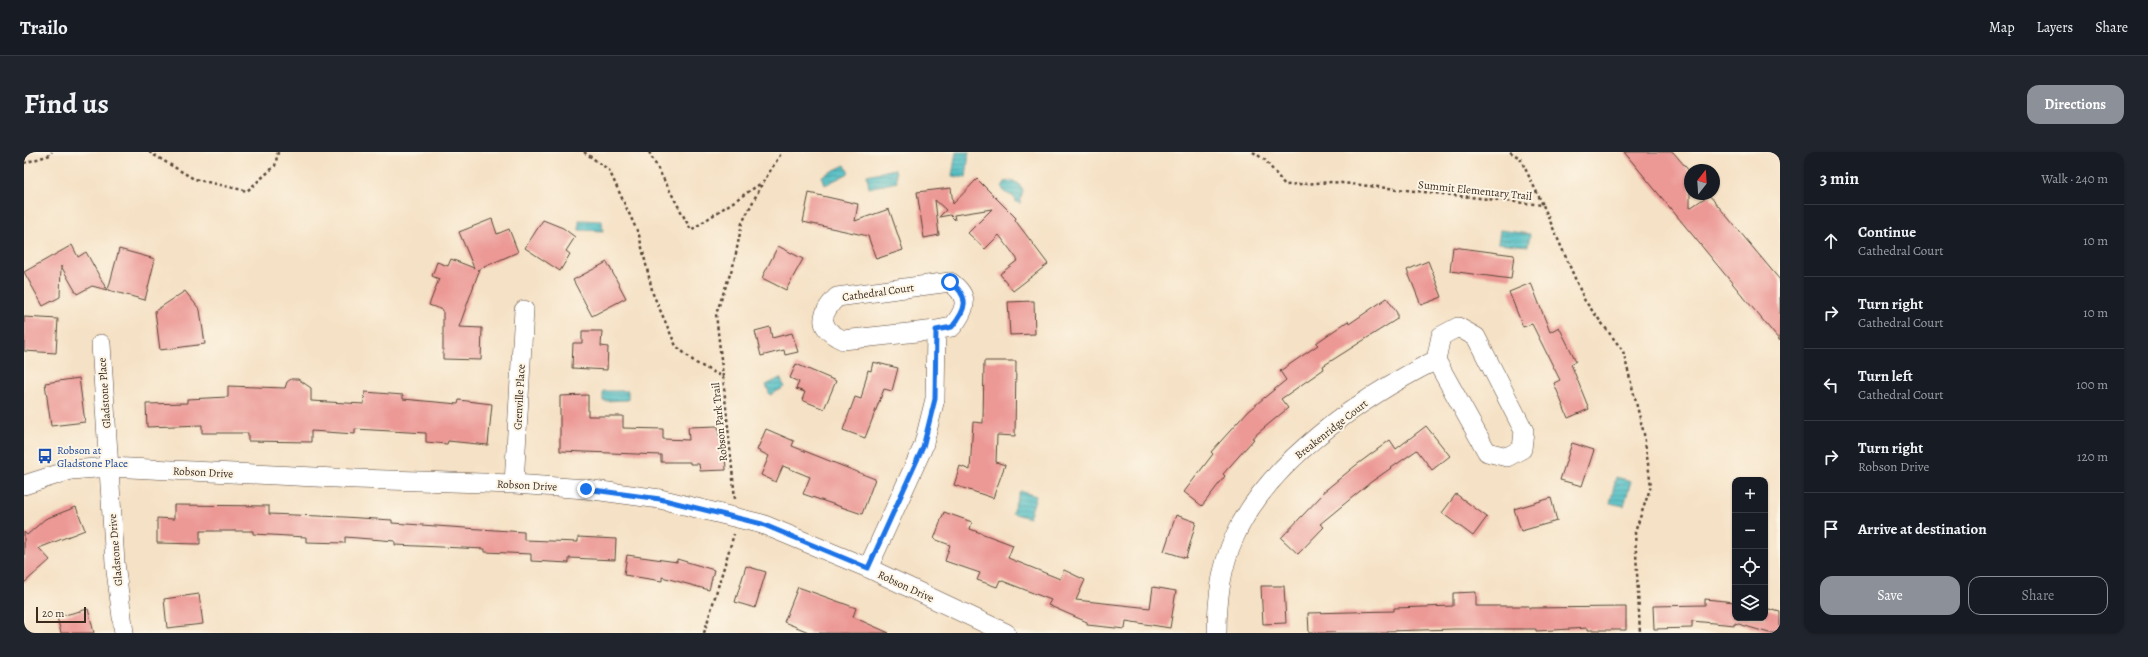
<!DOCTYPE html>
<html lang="en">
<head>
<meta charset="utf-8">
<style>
  body { margin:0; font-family:Alegreya,serif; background:#20242c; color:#f1f3f6 }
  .controls { position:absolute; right:12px; bottom:12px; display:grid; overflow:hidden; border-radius:8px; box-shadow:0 1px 3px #0004 }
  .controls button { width:36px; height:36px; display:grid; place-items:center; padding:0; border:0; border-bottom:1px solid #363941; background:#171b24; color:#f1f3f6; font:20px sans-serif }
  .compass { position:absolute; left:1660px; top:12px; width:36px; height:36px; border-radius:50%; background:#171b24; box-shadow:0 1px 3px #0004; rotate:17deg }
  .scale { position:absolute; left:12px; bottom:10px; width:50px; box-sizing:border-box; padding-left:4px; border:2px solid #3b2a1e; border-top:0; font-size:11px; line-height:14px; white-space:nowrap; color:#3b2a1e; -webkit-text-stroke:3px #fcf5e5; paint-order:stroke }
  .stop { position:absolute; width:12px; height:12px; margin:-9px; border:3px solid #1a73e8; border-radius:50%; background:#fff }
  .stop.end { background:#1a73e8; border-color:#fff; box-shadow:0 1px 4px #0008 }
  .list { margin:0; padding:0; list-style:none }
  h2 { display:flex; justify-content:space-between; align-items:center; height:52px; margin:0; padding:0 16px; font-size:17px }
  h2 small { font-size:13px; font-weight:400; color:#9ea1a6 }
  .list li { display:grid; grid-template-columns:26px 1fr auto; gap:12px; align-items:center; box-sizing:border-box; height:72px; padding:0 16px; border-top:1px solid #363941 }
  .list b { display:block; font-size:15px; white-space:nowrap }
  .list p { margin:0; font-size:13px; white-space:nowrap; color:#9ea1a6 }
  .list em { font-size:13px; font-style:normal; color:#9ea1a6 }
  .actions { display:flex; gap:8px; padding:12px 16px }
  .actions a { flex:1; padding:9px 0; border:1px solid #8c9099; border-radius:12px; text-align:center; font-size:14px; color:#8c9099 }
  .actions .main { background:#8c9099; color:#fff }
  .icon { flex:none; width:22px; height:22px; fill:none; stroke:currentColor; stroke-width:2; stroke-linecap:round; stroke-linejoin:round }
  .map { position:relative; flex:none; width:1756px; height:481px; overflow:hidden; border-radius:12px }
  header { display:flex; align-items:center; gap:24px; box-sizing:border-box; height:56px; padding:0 20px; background:#171b24; border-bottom:1px solid #363941 }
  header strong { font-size:19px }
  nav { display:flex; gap:22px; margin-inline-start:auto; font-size:14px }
  .intro { display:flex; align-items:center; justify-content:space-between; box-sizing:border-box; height:96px; padding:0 24px }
  h1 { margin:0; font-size:28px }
  .button { padding:10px 18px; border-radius:12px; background:#8c9099; color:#fff; font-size:14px; font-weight:700 }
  main { display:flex; gap:24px; padding:0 24px }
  aside { flex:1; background:#171b24; border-radius:12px; box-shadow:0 1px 3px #0004 }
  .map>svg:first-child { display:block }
</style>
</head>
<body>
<header>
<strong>Trailo</strong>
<nav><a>Map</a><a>Layers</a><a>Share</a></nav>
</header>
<div class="intro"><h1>Find us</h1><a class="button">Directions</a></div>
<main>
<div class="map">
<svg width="1756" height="481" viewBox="0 0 1756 481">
  <defs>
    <pattern id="water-rules" width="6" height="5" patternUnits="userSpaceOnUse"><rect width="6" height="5" fill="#4fbdc4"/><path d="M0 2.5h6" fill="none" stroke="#439a9f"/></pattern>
  </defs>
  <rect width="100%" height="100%" fill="#fcf5e5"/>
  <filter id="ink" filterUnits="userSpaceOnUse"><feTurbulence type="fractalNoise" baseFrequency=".025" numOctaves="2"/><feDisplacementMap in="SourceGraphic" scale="8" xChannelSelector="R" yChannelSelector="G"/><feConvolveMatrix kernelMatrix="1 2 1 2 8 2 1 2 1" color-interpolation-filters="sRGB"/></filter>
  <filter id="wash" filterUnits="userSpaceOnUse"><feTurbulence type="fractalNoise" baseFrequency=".012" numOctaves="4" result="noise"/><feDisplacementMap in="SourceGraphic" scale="16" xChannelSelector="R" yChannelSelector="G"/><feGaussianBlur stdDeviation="0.9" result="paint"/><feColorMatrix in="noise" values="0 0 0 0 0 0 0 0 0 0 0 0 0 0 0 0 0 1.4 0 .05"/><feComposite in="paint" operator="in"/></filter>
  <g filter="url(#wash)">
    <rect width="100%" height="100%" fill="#f5e1c5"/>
    <path fill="url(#water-rules)" stroke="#457471" d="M 932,0 L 945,0 L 942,26 L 928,24 Z
      M 821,13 L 825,21 L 801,33 L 798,24 Z
      M 871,17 L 873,30 L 845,36 L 843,23 Z
      M 988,29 L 994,31 L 999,39 L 996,51 L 991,50 L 990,45 L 980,40 L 978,35 L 981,30 Z
      M 555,68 L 578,69 L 579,79 L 555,78 Z
      M 1476,78 L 1506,82 L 1504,94 L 1474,91 Z
      M 756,226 L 761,235 L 746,243 L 742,233 Z
      M 579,239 L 604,239 L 604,248 L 579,249 Z
      M 1592,325 L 1607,329 L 1600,354 L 1586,351 Z
      M 996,339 L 1012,344 L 1005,366 L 988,361 Z"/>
    <g id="blocks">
      <path fill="#ec9996" d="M 1600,0 L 1649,0 L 1666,20 L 1666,56 L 1685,43 L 1756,128 L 1756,189 Z
        M 953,27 L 992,66 L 991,68 L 1024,112 L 989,139 L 976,122 L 994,108 L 975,83 L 961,97 L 944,81 L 968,57 L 930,63 L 931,68 L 926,63 L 915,65 L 922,58 L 911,48 L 915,83 L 900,86 L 893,40 L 927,36 L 929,52 Z
        M 785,41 L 834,52 L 831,69 L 865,57 L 879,98 L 852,107 L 844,84 L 779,70 Z
        M 468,67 L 473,82 L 485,77 L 494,100 L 453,118 L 455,119 L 435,175 L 458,176 L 457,208 L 419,207 L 419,158 L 405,153 L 415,127 L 408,124 L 413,110 L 424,114 L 427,107 L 450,116 L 435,80 Z
        M 519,68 L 539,76 L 551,85 L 542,99 L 546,102 L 536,119 L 501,96 Z
        M 48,93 L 54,105 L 62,100 L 83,138 L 68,134 L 53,142 L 37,114 L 36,145 L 19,154 L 0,120 Z
        M 754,94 L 779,107 L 762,138 L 738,126 Z
        M 1429,95 L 1490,103 L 1487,127 L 1426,119 Z
        M 95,97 L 131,107 L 121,148 L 84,138 Z
        M 1404,109 L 1418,145 L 1397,153 L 1383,118 Z
        M 583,110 L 602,146 L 568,164 L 549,128 Z
        M 1507,131 L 1526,180 L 1535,175 L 1552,209 L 1547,212 L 1565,257 L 1544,266 L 1530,231 L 1536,228 L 1508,172 L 1499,175 L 1485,140 Z
        M 161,139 L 176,158 L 181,192 L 136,198 L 131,159 Z
        M 1363,146 L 1373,161 L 1373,167 L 1299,214 L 1300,217 L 1257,247 L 1264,256 L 1228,286 L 1230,287 L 1199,322 L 1201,324 L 1178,354 L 1160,340 L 1189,302 L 1187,300 L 1224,259 L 1262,228 L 1256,219 L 1294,193 L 1292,191 L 1324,169 L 1325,172 Z
        M 1010,149 L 1011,182 L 986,183 L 984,150 Z
        M 0,165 L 34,167 L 32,201 L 0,199 Z
        M 746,175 L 748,186 L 768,181 L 774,200 L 761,203 L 760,198 L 737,204 L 731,179 Z
        M 558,179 L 578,179 L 577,194 L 584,195 L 583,218 L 548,216 L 549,191 L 558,191 Z
        M 960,209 L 992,209 L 991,284 L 973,283 L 972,310 L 981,313 L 969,346 L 930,333 L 936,314 L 946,318 L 949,270 L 959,271 Z
        M 849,210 L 874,216 L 868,239 L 860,237 L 841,286 L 819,278 L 831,245 L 837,247 L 844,218 L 847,219 Z
        M 772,212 L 812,229 L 800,257 L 778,248 L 781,240 L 772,237 L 775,230 L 766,226 Z
        M 55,226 L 61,270 L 27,274 L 21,231 Z
        M 267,227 L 274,227 L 287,236 L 287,249 L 340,252 L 341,240 L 379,243 L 379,247 L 434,252 L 435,248 L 468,252 L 464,293 L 424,289 L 423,292 L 402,290 L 402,281 L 331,277 L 331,282 L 287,279 L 287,290 L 224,289 L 224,281 L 178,281 L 178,273 L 123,275 L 122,252 L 163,251 L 163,247 L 204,245 L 204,234 L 261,236 L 263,230 Z
        M 564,243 L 564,264 L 599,264 L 599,276 L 639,277 L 639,287 L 665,288 L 664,275 L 694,274 L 695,284 L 700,284 L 702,318 L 676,319 L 675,312 L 666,312 L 666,310 L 637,310 L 637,303 L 536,299 L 536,244 Z
        M 1402,274 L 1426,304 L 1408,318 L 1393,298 L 1347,330 L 1296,372 L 1300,375 L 1274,402 L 1257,386 L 1299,342 L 1298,341 L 1331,314 L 1366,288 L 1372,297 Z
        M 742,277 L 770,289 L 768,294 L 851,327 L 838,362 L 779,342 L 786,325 L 759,314 L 752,330 L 737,323 L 745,304 L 733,298 Z
        M 1548,291 L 1570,298 L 1558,334 L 1536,328 Z
        M 1432,342 L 1463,365 L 1449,384 L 1418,361 Z
        M 1527,346 L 1533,369 L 1497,379 L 1490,357 Z
        M 150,353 L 245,354 L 245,362 L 320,365 L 368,368 L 368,371 L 500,380 L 500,388 L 554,390 L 554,385 L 592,387 L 591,408 L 545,406 L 545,411 L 507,409 L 507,402 L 461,400 L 461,397 L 371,393 L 371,389 L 321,385 L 321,391 L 282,390 L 282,385 L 229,382 L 229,379 L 176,379 L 176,392 L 133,391 L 133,366 L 150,367 Z
        M 52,355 L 61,378 L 15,396 L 26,408 L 0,431 L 0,380 L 3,383 L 21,367 Z
        M 920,360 L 948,370 L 946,377 L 989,393 L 984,406 L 1036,427 L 1040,418 L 1061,428 L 1052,448 L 1126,456 L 1129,435 L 1152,439 L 1146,476 L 1102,469 L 1101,477 L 1063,473 L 1063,470 L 1024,453 L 1027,448 L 976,428 L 973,435 L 953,428 L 956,421 L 921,409 L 926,393 L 910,387 Z
        M 1152,363 L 1172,370 L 1162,406 L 1140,399 Z
        M 603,403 L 653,410 L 653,407 L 690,418 L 685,438 L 638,425 L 638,429 L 600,423 Z
        M 722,414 L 742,420 L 731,456 L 711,450 Z
        M 1237,434 L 1260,434 L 1262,471 L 1239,472 Z
        M 774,435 L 832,456 L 829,465 L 865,481 L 787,481 L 760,470 Z
        M 1452,440 L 1452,454 L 1505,454 L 1505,456 L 1602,455 L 1602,478 L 1564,478 L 1564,476 L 1512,479 L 1512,477 L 1430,477 L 1364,479 L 1364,481 L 1285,481 L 1284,461 L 1370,459 L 1370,456 L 1429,454 L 1429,441 Z
        M 175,442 L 179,472 L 143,476 L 140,447 Z
        M 1681,447 L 1711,450 L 1711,466 L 1741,466 L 1741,456 L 1756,460 L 1756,481 L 1745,481 L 1711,471 L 1711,473 L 1668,469 L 1668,476 L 1630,477 L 1629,454 L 1681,453 Z
        M 64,457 L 70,481 L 37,481 L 33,465 Z"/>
    </g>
  </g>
  <g filter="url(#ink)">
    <use href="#blocks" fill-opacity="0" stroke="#574537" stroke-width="1"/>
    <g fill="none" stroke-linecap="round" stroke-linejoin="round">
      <defs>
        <path id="street" d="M 1434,175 L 1452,185 L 1500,279 L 1498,297 L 1483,305 L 1463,300 L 1412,208 L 1417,184 Z
          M 77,192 L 91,411 L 100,481
          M 490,332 L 500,158
          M 0,333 L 47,318 L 85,315 L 332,327 L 490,332 L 562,337 L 636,347 L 738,372 L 844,416 L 982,481
          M 844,416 L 899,295 L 911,247 L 912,178 L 928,175 C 942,158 947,145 926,130 L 813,145 C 794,164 795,177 819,188 L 912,178
          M 1193,481 C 1193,449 1197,415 1210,386 C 1243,310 1340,244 1412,208"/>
      </defs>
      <use href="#street" stroke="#574537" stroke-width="20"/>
      <path stroke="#574537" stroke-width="2.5" stroke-dasharray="3 3" stroke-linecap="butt" d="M 125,0 L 170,27 L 223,39 L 251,14 L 254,0
        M 560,0 L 585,18 L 615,83 L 629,142 L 652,194 L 672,211 L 699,225 L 711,347
        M 625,0 L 667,78 L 736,32
        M 1229,0 L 1241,8 L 1261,33 L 1309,30 L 1519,53 L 1561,149 L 1599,199 L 1620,282 L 1627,334 L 1611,380 L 1616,481
        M 1486,0 L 1496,6 L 1519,53
        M 0,11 L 26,3 L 28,0
        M 699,225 L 692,162 L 710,111 L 718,71 L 738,32 L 758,0
        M 680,481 L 710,382"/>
      <use href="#street" stroke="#fff" stroke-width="19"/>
    </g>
  </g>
  <g fill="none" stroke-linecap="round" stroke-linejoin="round" filter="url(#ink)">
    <path stroke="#1a73e8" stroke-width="5" d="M 562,337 L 636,347 L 738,372 L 844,416 L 899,295 L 911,247 L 912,178 L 928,175 C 942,158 947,145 926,130"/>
  </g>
  <defs>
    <symbol id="bus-bare" viewBox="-9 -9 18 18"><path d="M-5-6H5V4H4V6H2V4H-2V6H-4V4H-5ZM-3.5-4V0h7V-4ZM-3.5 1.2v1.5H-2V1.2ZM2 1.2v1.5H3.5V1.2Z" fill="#1a4fb4" stroke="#fcf5e5" stroke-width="2.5" paint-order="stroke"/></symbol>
  </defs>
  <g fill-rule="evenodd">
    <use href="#bus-bare" x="10" y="293" width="22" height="22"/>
  </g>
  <g text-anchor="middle" stroke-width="4" stroke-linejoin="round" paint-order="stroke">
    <g font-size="11" fill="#3b2a1e" stroke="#fcf5e5">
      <text transform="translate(1451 38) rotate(6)" y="4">Summit Elementary Trail</text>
      <text transform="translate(854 140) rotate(-8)" y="4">Cathedral Court</text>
      <text transform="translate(80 241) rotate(-94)" y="4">Gladstone Place</text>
      <text transform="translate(495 245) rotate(-87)" y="4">Grenville Place</text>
      <text transform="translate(695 270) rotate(-96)" y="4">Robson Park Trail</text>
      <text transform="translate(1307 277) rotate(-38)" y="4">Breakenridge Court</text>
      <text transform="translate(179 320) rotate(3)" y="4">Robson Drive</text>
      <text transform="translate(503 333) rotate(3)" y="4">Robson Drive</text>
      <text transform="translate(91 398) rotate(-95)" y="4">Gladstone Drive</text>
      <text transform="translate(882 434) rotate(25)" y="4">Robson Drive</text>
    </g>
    <g font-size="11" fill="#164399" stroke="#fcf5e5" text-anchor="start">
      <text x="33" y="302">Robson at<tspan x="33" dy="13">Gladstone Place</tspan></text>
    </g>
  </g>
</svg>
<div class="controls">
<button>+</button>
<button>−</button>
<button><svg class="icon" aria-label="locate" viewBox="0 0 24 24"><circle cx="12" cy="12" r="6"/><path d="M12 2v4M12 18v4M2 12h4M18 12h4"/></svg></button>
<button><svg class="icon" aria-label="layers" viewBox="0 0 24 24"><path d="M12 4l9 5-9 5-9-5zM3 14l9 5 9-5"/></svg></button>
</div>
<svg class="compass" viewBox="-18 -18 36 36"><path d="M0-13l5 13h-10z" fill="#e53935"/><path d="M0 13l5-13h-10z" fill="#9ea1a6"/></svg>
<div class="scale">20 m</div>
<div class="stop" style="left:926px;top:130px"></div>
<div class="stop end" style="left:562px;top:337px"></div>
</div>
<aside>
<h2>3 min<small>Walk · 240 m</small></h2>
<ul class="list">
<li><svg class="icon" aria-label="ahead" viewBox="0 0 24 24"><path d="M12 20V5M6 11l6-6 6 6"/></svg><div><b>Continue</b><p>Cathedral Court</p></div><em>10 m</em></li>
<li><svg class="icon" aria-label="right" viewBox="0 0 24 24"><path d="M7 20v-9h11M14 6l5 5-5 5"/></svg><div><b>Turn right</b><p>Cathedral Court</p></div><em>10 m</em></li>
<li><svg class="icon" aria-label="left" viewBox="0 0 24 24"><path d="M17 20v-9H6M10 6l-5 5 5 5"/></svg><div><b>Turn left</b><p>Cathedral Court</p></div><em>100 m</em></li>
<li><svg class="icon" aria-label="right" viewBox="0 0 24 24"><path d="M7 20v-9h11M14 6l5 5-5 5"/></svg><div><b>Turn right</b><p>Robson Drive</p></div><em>120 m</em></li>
<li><svg class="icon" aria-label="arrive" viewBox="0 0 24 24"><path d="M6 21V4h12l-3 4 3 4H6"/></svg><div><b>Arrive at destination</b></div></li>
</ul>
<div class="actions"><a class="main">Save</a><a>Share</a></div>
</aside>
</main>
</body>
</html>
